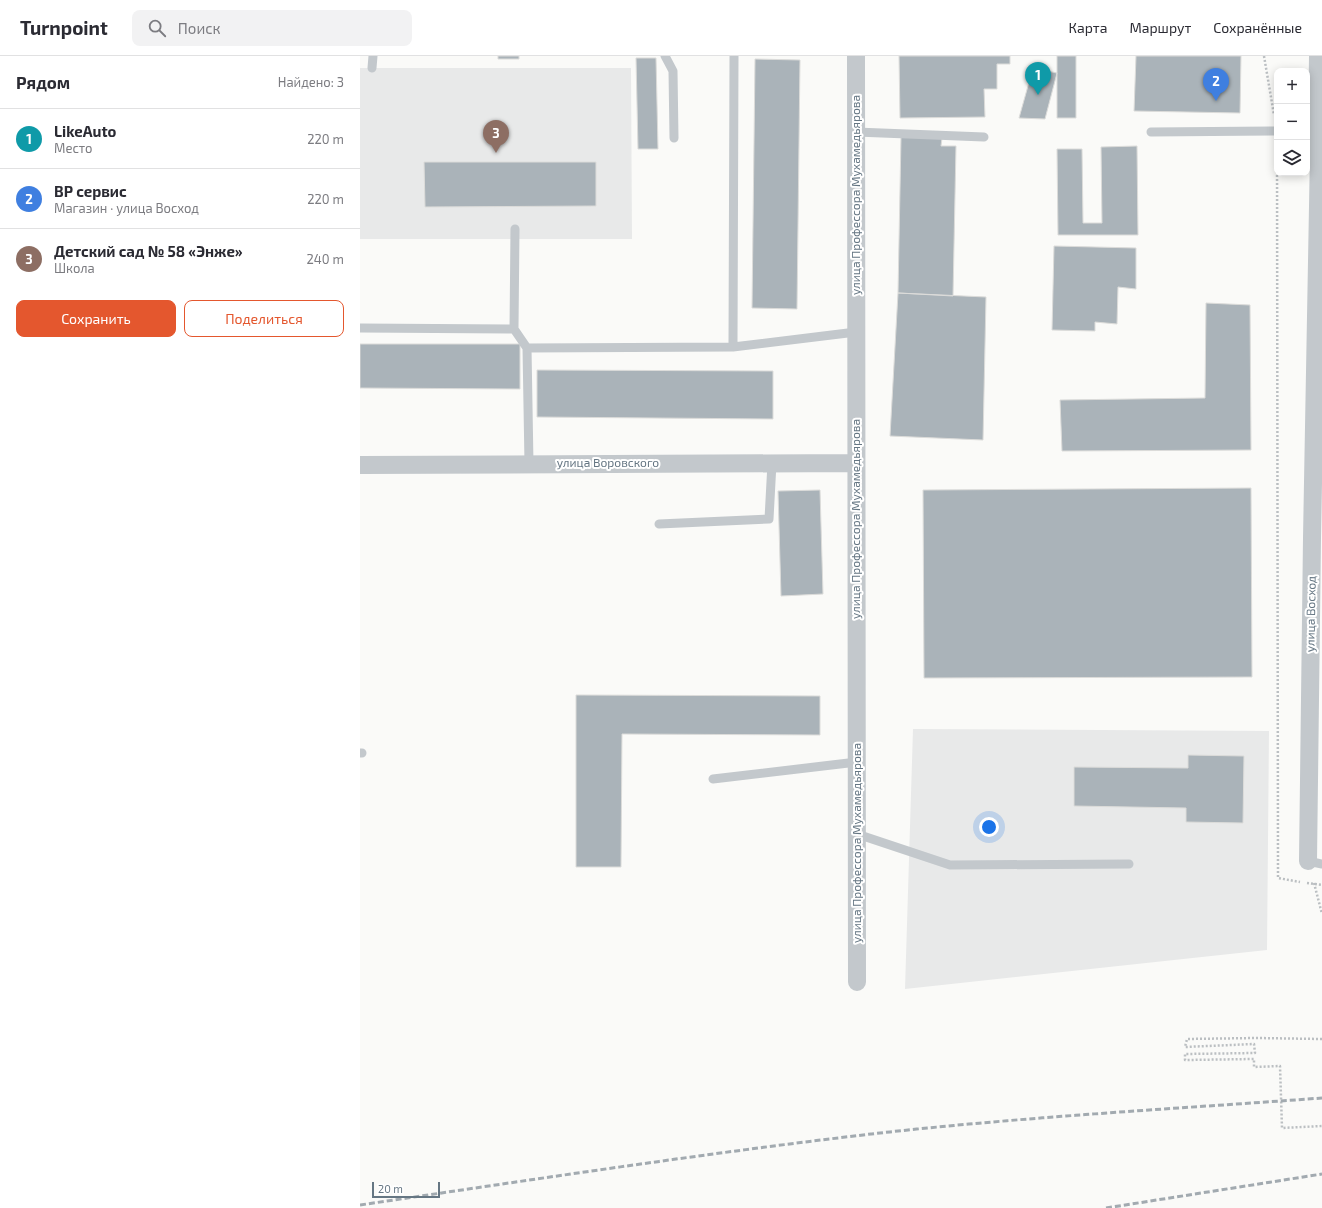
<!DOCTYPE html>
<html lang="ru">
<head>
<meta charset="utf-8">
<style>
  body { margin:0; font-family:"Exo 2",sans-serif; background:#f2f2f3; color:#2b2b33 }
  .controls { position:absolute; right:12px; top:12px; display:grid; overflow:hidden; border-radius:8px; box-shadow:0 2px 10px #0003 }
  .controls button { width:36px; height:36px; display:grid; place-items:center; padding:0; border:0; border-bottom:1px solid #e1e1e2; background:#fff; color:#2b2b33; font:20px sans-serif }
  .scale { position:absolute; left:12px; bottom:10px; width:68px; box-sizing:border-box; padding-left:4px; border:2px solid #657683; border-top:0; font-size:11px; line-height:14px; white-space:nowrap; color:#657683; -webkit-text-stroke:3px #fff; paint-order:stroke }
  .you { position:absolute; left:629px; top:771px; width:14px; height:14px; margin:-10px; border:3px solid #fff; border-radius:50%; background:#1a73e8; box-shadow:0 0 0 6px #1a73e833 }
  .badge { display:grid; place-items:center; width:26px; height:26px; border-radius:50%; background:#e4572e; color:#fff; font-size:13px; font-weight:700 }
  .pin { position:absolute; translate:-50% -33px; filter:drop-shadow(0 1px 2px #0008) }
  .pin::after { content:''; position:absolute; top:21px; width:14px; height:12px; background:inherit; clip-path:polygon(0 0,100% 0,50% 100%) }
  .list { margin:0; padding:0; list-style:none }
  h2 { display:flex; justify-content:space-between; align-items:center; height:52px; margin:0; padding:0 16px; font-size:17px }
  h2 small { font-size:13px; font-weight:400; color:#7c7c81 }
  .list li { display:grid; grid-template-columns:26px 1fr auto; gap:12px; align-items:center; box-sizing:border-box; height:60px; padding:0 16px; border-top:1px solid #e1e1e2 }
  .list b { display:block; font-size:15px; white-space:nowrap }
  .list p { margin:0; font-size:13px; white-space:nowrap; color:#7c7c81 }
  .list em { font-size:13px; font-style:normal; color:#7c7c81 }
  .actions { display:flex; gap:8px; padding:12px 16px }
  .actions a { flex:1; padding:9px 0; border:1px solid #e4572e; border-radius:8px; text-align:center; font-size:14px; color:#e4572e }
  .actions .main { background:#e4572e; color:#fff }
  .icon { flex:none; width:22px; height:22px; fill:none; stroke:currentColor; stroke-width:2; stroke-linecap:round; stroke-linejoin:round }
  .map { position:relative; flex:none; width:962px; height:1152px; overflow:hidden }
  header { display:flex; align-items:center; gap:24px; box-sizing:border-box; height:56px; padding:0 20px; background:#fff; border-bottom:1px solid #e1e1e2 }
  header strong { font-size:19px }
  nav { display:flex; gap:22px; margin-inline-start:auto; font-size:14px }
  .search { width:280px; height:36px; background:#f2f2f3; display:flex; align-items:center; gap:10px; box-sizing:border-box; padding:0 14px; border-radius:8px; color:#7c7c81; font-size:15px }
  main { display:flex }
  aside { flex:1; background:#fff }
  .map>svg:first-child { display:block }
</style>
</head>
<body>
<header>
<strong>Turnpoint</strong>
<div class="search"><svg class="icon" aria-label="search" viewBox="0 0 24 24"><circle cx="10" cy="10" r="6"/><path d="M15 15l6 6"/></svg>Поиск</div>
<nav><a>Карта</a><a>Маршрут</a><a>Сохранённые</a></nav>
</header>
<main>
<aside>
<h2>Рядом<small>Найдено: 3</small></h2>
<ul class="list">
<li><span class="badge" style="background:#0f9aa8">1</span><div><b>LikeAuto</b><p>Место</p></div><em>220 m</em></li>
<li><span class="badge" style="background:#3f7fe0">2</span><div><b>ВР сервис</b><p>Магазин · улица Восход</p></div><em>220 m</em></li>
<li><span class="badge" style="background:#8d6e63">3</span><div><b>Детский сад № 58 «Энже»</b><p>Школа</p></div><em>240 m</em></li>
</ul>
<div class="actions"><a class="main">Сохранить</a><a>Поделиться</a></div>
</aside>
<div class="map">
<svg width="962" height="1152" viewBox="0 0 962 1152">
  <rect width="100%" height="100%" fill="#fafaf8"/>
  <path fill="#e8e9e9" d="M 0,12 L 271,12 L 272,183 L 0,183 Z
    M 553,673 L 909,675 L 907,894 L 545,933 Z"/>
  <path fill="#aab3b9" stroke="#dcdcda" d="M 138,0 L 159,0 L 159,3 L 138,3 Z
    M 539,0 L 650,0 L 650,8 L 637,8 L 637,33 L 624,33 L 625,61 L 540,62 Z
    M 697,0 L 716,0 L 716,62 L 697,62 Z
    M 776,0 L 881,0 L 880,57 L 774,55 Z
    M 276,2 L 296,2 L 298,93 L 278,93 Z
    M 395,3 L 440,4 L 437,253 L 392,252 Z
    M 673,12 L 697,17 L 685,63 L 659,62 Z
    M 541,81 L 582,82 L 581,90 L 596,90 L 593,240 L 538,237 Z
    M 777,90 L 778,179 L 698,179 L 697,93 L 722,93 L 723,167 L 742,167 L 741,91 Z
    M 64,106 L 236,106 L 236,150 L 65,151 Z
    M 694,190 L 776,192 L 776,233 L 758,231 L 757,268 L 735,266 L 735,275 L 692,274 Z
    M 538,237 L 626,241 L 623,384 L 530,380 Z
    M 846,247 L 890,249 L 891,394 L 702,395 L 700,344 L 845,342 Z
    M 0,288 L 160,288 L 160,333 L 0,332 Z
    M 177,314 L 413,315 L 413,363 L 177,361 Z
    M 891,432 L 892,621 L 564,622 L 563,434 Z
    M 460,434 L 463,538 L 421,540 L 418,435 Z
    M 216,639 L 460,640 L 460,679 L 262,678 L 261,811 L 216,811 Z
    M 828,699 L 884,700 L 883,767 L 826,766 L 826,752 L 714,750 L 714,711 L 828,712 Z"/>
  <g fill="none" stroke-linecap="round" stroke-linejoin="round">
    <path stroke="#bbbfc2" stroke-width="2.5" stroke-dasharray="2 2" stroke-linecap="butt" d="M 904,0 L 914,59
      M 917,91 L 918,822 L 940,826
      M 947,827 L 962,829
      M 954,827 L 962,858
      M 962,983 L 896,982 L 827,983 L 825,991 L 894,988 L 895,997 L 825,998 L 825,1004 L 894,1003 L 894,1011 L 920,1010 L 922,1072 L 962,1070"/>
    <path stroke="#c3c8cc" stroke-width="9" d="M 305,0 L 313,15 L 314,82
      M 12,12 L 13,0
      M 496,76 L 624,81
      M 791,76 L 917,75
      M 0,272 L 154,273 L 167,292 L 373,291 L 496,276
      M 154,273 L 155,173
      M 373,291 L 374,0
      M 167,292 L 169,408
      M 299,468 L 409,463 L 412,407
      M 0,697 L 2,697
      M 353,723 L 497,706
      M 497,778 L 590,809 L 769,808
      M 948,805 L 962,808"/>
    <path stroke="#c3c8cc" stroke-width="18" d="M 496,0 L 497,926
      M 0,409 L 496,407
      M 948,805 L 952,482 L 959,95 L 957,78 L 958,0"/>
    <path stroke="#a2aab0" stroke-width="3" stroke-dasharray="6 3" stroke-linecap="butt" d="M 0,1149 C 170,1124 340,1098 511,1078 C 661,1061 812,1053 962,1042
      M 746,1152 L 962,1118"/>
  </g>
  <g text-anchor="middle" stroke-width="4" stroke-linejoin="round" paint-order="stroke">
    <g font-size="12" fill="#657683" stroke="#fff">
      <text transform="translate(496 139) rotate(-90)" y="4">улица Профессора Мухамедьярова</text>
      <text x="248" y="411">улица Воровского</text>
      <text transform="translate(496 463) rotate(-90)" y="4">улица Профессора Мухамедьярова</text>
      <text transform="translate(951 558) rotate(-89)" y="4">улица Восход</text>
      <text transform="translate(497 787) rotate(-90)" y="4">улица Профессора Мухамедьярова</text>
    </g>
  </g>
</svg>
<div class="controls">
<button>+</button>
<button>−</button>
<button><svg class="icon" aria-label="layers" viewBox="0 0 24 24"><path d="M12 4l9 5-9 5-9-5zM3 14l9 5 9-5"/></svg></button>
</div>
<div class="scale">20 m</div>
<div class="you"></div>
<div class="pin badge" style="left:678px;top:39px;background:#0f9aa8">1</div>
<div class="pin badge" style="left:856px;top:45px;background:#3f7fe0">2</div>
<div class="pin badge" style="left:136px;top:97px;background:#8d6e63">3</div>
</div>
</main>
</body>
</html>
